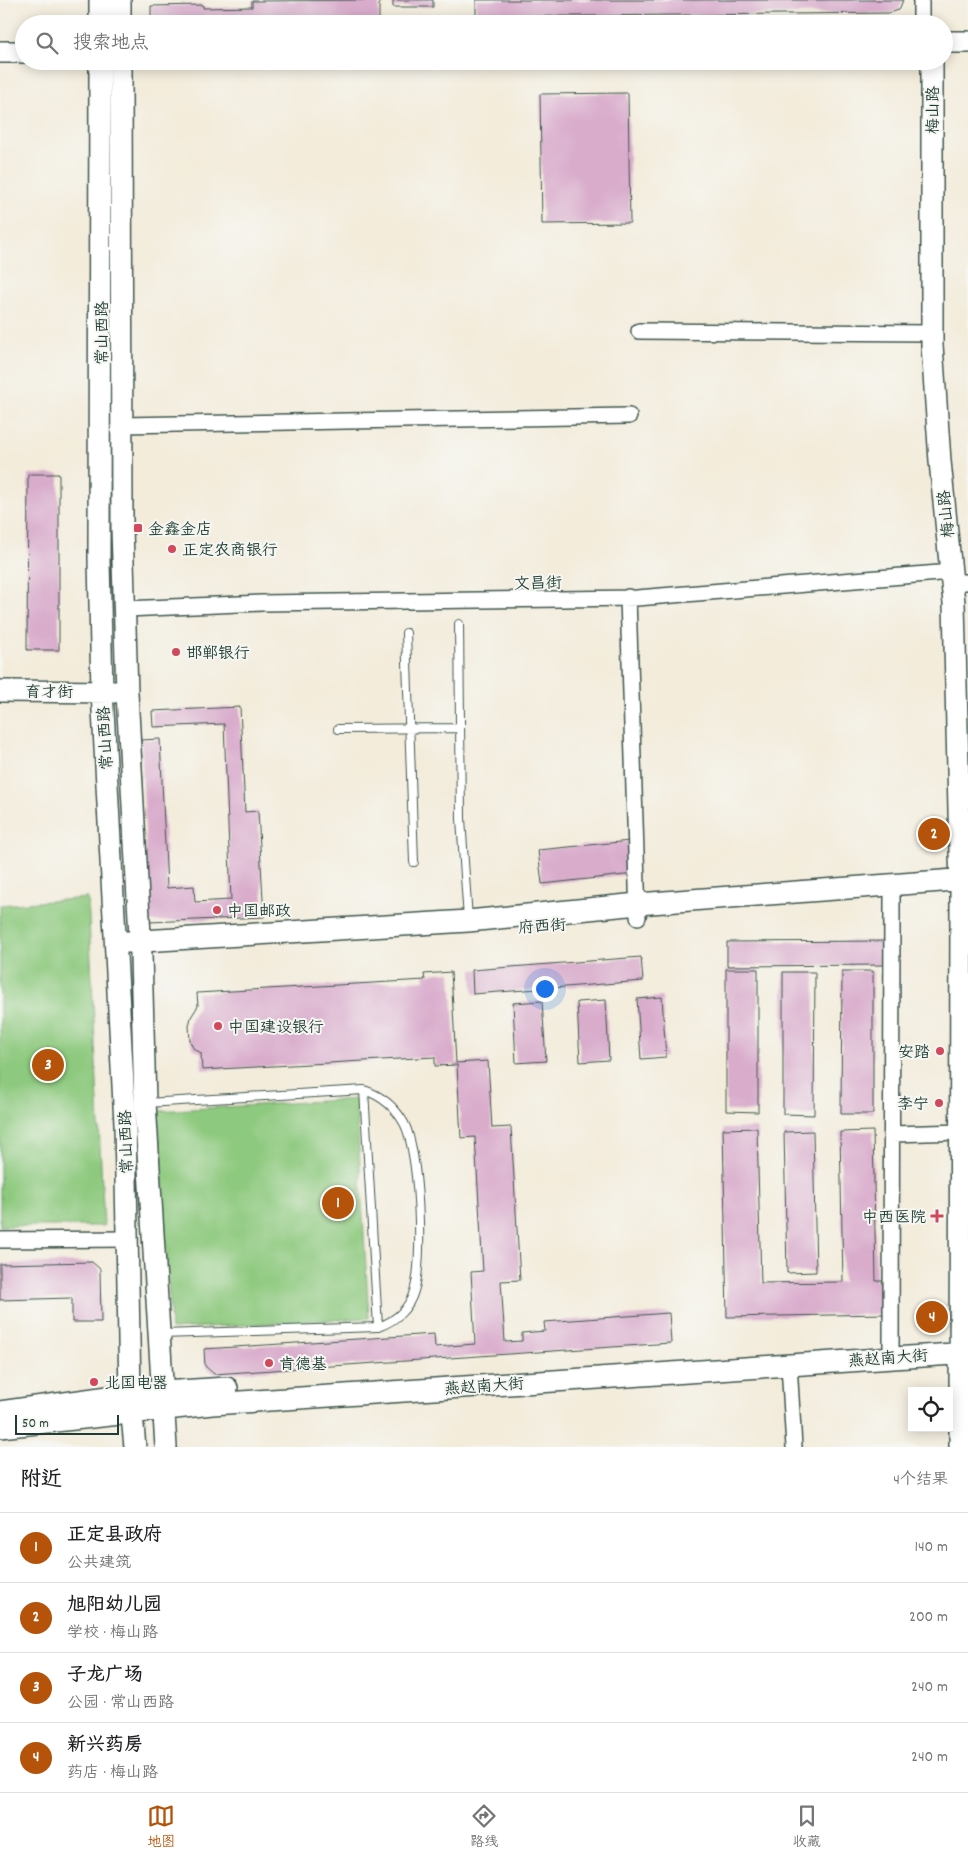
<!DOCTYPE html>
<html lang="zh">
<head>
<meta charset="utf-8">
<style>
  body { margin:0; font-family:Dekko,"LXGW WenKai TC",sans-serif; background:#f6f6f6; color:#202124 }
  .controls { position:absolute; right:15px; bottom:15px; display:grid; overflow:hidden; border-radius:0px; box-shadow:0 2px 12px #0003 }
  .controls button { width:45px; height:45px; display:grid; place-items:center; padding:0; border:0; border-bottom:1px solid #e0e0e0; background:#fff; color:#202124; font:25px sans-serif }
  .scale { position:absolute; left:15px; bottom:12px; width:104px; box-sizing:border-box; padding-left:5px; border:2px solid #1f3d34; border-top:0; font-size:14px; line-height:18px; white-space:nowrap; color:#1f3d34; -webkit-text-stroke:4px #f6f6f2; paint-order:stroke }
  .you { position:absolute; left:544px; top:988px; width:18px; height:18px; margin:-12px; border:4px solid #fff; border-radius:50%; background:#1a73e8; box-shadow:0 0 0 8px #1a73e833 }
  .badge { display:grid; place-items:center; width:32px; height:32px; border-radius:50%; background:#b45309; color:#fff; font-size:16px; font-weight:700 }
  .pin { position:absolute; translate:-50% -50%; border:2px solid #fff; box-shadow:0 1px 5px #0006 }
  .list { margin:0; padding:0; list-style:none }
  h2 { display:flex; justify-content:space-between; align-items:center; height:65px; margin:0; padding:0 20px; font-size:21px }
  h2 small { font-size:16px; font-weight:400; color:#757577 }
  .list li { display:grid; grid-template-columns:32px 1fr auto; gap:15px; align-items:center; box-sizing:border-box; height:70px; padding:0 20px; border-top:1px solid #e0e0e0 }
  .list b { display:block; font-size:19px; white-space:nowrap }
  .list p { margin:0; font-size:16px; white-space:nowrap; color:#757577 }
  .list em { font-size:16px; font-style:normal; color:#757577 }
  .icon { flex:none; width:28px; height:28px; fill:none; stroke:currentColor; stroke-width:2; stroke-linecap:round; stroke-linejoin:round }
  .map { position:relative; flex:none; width:968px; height:1447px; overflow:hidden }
  .search { position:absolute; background:#fff; box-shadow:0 2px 12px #0003; left:15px; right:15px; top:15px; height:55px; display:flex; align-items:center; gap:12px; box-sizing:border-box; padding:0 18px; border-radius:28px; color:#757577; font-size:19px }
  .sheet { height:345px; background:#fff }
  nav { display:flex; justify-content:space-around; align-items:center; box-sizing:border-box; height:70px; border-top:1px solid #e0e0e0; background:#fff; font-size:14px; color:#757577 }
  nav a { display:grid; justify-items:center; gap:2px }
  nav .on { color:#b45309 }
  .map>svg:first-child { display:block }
</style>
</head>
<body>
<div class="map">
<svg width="968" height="1447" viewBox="0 0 968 1447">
  <rect width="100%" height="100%" fill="#f6f6f2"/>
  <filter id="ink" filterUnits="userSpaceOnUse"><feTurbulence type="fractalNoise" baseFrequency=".02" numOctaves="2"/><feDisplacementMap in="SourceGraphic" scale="10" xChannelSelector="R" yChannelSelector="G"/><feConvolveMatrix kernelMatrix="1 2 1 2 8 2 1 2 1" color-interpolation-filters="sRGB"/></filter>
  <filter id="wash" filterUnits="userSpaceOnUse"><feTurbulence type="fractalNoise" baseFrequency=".0096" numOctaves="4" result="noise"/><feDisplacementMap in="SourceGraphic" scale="20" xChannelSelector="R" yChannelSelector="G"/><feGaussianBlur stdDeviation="1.12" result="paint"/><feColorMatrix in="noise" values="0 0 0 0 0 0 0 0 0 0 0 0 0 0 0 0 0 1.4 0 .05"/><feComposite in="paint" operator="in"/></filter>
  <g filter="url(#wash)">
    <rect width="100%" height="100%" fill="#f3ecdb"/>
    <path fill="#8dc97e" stroke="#568359" d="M 88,898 L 104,1226 L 0,1226 L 0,905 Z
      M 356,1099 L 369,1318 L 171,1329 L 158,1111 Z"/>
    <g id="blocks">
      <path fill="#d9accc" d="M 379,0 L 379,24 L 156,24 L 151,19 L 151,6 L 203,5 L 203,8 L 252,7 L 252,1 Z
        M 393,0 L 433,0 L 433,7 L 393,7 Z
        M 476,0 L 903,0 L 899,10 L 889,13 L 476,17 Z
        M 628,93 L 630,223 L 542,224 L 540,94 Z
        M 28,474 L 59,474 L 59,650 L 27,650 Z
        M 240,707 L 245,812 L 258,811 L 264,917 L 149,922 L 141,740 L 160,739 L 167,888 L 194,886 L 195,902 L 231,900 L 224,724 L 153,727 L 152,711 Z
        M 630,841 L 634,874 L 542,884 L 538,850 Z
        M 886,941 L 886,965 L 727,966 L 727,942 Z
        M 641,957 L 643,981 L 473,994 L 472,970 Z
        M 726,969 L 758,969 L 758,1112 L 726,1111 Z
        M 842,971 L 873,971 L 873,1114 L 841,1114 Z
        M 451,972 L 456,1063 L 488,1061 L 492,1128 L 511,1127 L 520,1280 L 501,1281 L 505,1342 L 522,1341 L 522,1333 L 545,1331 L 544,1322 L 669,1313 L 671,1343 L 214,1374 L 205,1366 L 204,1349 L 434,1334 L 435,1347 L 475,1344 L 471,1272 L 483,1271 L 475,1137 L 461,1138 L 457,1065 L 435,1066 L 435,1057 L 202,1070 L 201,1053 L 193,1048 L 190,1041 L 189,1026 L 191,1017 L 198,1006 L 197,993 L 425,980 L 424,974 Z
        M 783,972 L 815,972 L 814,1115 L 783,1114 Z
        M 662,997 L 666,1057 L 641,1059 L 637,999 Z
        M 606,1000 L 609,1060 L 580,1062 L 577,1002 Z
        M 542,1001 L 546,1061 L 516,1063 L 513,1003 Z
        M 757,1128 L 761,1283 L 843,1282 L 840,1132 L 873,1131 L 876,1281 L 884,1281 L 885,1314 L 727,1317 L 723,1129 Z
        M 813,1131 L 816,1272 L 787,1273 L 784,1132 Z
        M 92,1262 L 100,1269 L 101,1322 L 72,1322 L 72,1298 L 0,1300 L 0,1264 Z"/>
    </g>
  </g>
  <g filter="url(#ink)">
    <use href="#blocks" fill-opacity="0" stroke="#3f574d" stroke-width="1"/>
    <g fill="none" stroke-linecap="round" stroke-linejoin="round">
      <defs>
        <path id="lane" d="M 459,624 L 461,819 L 468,919
          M 406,633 L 414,862
          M 338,729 L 460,728
          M 364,1090 C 382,1096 395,1107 404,1123 C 419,1150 424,1261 414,1291 C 409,1309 395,1321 378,1327
          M 147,1103 L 364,1090 L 378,1327 L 162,1334"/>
        <path id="street" d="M 921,24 L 921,0
          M 639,331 L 932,333
          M 122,425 L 629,416
          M 952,582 L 968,582
          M 628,597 L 638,917
          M 126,609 L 262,603 L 637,598 L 951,572
          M 892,1134 L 961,1132
          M 0,1240 L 127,1239
          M 891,1357 L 892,897
          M 789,1364 L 794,1447"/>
        <path id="secondary" d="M 100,0 L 100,24
          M 120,0 L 120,24
          M 944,42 L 968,42
          M 0,52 L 24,52
          M 100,61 L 99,560 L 102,691 L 125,1123 L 130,1394 L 135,1447
          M 121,61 L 122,528 L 127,693 L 141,955 L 145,1103 L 166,1447
          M 932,61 L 932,345 L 940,461 L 954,603 L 961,892 L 960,1447
          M 0,691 L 115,692
          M 126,942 L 468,921 L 638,904 L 968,879
          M 0,1412 L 130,1394 L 227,1388
          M 0,1427 L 212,1404 L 968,1353"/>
      </defs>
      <use href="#lane" stroke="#3f574d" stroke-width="10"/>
      <use href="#street" stroke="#3f574d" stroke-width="18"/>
      <use href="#secondary" stroke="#3f574d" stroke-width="24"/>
      <use href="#lane" stroke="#fff" stroke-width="8"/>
      <use href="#street" stroke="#fff" stroke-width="15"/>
      <use href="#secondary" stroke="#fff" stroke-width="21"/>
    </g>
  </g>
  <g fill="#d1495b" stroke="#f6f6f2" stroke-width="2">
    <rect x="133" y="523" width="10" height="10" rx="2.5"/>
    <circle cx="172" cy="549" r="5"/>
    <circle cx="176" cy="652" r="5"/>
    <circle cx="217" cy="910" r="5"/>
    <circle cx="218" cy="1026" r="5"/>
    <circle cx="940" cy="1051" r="5"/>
    <circle cx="939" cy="1103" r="5"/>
    <path d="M934.5 1208.5h5v5h5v5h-5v5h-5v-5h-5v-5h5z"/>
    <circle cx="269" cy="1363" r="5"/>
    <circle cx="94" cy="1382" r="5"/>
  </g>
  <g text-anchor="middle" stroke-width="4" stroke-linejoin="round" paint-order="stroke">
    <g font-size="16" fill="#1f3d34" stroke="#f6f6f2">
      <text transform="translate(932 110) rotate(-90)" y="6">梅山路</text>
      <text transform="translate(101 333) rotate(-90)" y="6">常山西路</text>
      <text transform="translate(945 514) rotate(-96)" y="6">梅山路</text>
      <text transform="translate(538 582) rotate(-1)" y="6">文昌街</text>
      <text x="49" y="697">育才街</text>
      <text transform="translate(104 738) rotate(-93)" y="6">常山西路</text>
      <text transform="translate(542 925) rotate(-4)" y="6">府西街</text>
      <text transform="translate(125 1142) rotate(-92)" y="6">常山西路</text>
      <text transform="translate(888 1357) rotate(-4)" y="6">燕赵南大街</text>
      <text transform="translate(484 1385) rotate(-4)" y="6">燕赵南大街</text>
    </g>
    <g font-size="16" fill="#1f3d34" stroke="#f6f6f2" text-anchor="start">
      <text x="148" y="534">金鑫金店</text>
      <text x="182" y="555">正定农商银行</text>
      <text x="186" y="658">邯郸银行</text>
      <text x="227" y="916">中国邮政</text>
      <text x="228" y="1032">中国建设银行</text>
      <text x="930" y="1057" text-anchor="end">安踏</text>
      <text x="929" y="1109" text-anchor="end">李宁</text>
      <text x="926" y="1222" text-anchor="end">中西医院</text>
      <text x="279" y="1369">肯德基</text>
      <text x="104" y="1388">北国电器</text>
    </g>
  </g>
</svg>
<div class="controls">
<button><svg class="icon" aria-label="locate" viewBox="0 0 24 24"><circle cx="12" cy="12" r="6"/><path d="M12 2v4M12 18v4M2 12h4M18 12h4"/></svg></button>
</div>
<div class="scale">50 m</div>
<div class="you"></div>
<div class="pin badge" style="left:338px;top:1203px">1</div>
<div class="pin badge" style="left:934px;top:834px">2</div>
<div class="pin badge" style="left:48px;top:1065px">3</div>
<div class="pin badge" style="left:932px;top:1317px">4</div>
<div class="search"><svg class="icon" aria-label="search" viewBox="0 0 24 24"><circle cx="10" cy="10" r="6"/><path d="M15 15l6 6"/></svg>搜索地点</div>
</div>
<section class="sheet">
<h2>附近<small>4个结果</small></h2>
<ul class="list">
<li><span class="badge">1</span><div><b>正定县政府</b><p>公共建筑</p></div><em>140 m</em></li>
<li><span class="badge">2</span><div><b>旭阳幼儿园</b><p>学校 · 梅山路</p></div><em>200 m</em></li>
<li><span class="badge">3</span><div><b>子龙广场</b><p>公园 · 常山西路</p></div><em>240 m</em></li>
<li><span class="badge">4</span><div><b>新兴药房</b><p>药店 · 梅山路</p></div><em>240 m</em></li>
</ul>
</section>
<nav>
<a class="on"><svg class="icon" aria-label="map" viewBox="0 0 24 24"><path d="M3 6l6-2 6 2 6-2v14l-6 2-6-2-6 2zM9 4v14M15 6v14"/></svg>地图</a>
<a><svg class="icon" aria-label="directions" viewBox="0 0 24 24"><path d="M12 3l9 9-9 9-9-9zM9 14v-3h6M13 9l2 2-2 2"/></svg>路线</a>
<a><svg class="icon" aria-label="saved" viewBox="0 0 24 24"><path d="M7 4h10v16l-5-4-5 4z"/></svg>收藏</a>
</nav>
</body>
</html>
